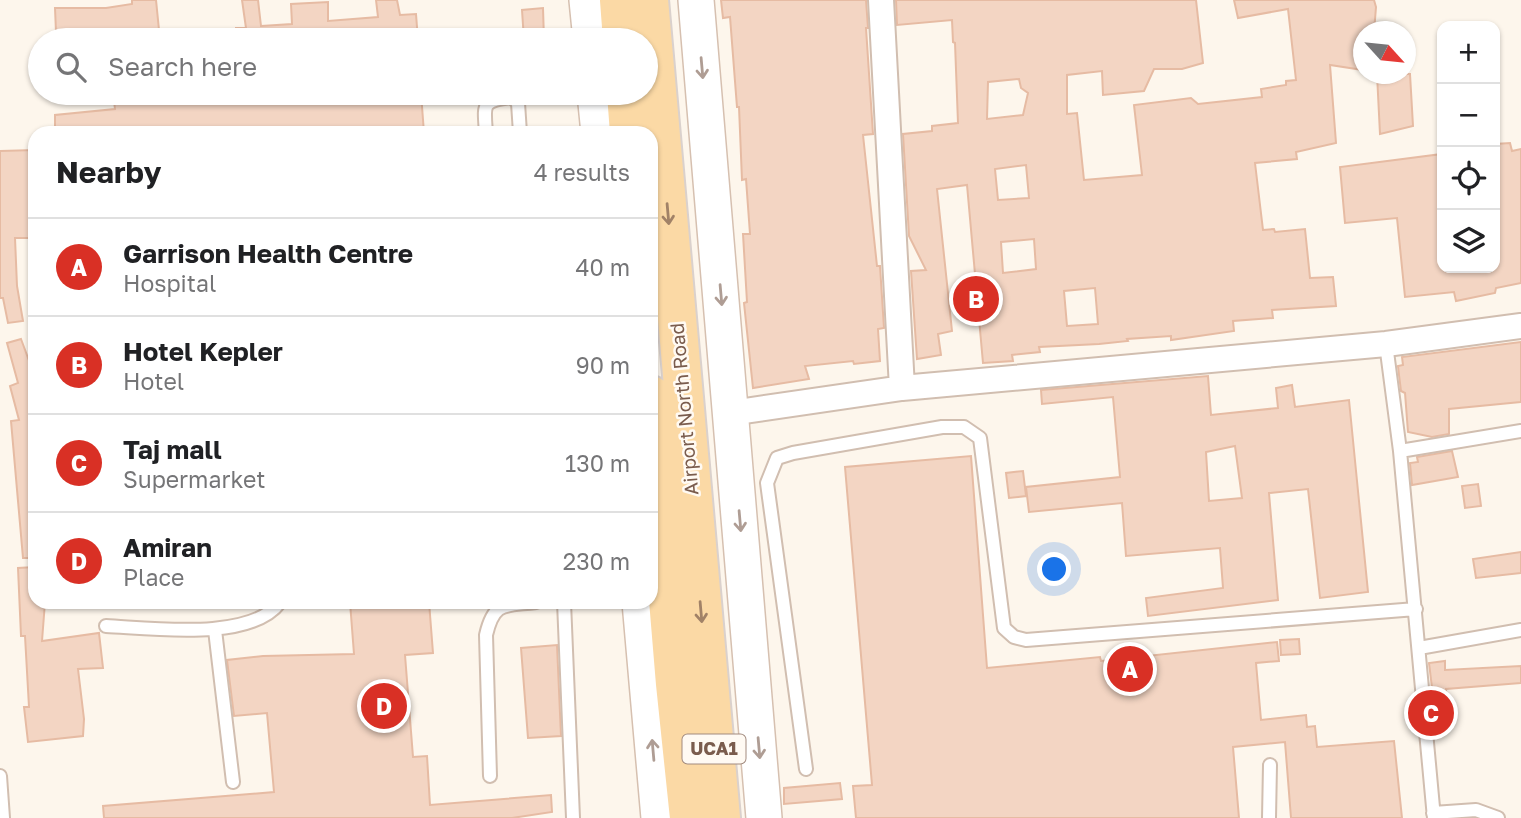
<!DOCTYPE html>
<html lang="en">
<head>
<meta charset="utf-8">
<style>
  body { margin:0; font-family:"Golos Text",sans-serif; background:#f2f2f2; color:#202124 }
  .controls { position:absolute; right:21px; top:21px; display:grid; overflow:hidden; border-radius:14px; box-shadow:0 2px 5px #0004 }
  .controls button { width:63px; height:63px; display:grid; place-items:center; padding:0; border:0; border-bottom:2px solid #e0e0e0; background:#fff; color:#202124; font:35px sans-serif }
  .compass { position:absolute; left:1353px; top:21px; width:63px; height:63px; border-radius:50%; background:#fff; box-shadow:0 2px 5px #0004; rotate:117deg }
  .you { position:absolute; left:1055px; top:570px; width:24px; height:24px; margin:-18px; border:5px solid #fff; border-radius:50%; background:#1a73e8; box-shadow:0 0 0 10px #1a73e833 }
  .badge { display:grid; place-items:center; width:46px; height:46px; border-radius:50%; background:#d93025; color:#fff; font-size:23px; font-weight:700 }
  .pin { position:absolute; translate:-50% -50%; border:4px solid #fff; box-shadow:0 2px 7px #0006 }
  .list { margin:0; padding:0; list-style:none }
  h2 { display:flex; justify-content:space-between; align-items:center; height:91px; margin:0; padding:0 28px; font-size:30px }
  h2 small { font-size:23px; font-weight:400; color:#757577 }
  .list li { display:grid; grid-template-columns:46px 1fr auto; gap:21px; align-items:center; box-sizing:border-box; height:98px; padding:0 28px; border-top:2px solid #e0e0e0 }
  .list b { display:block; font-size:26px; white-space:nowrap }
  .list p { margin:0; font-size:23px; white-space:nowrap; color:#757577 }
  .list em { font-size:23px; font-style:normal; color:#757577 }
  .icon { flex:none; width:38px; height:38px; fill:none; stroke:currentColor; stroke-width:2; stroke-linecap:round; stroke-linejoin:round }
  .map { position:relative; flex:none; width:1521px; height:818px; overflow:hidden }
  .search { position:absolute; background:#fff; box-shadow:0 2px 5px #0004; left:28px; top:28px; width:630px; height:77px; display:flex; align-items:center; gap:18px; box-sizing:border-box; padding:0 24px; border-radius:38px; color:#757577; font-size:26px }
  .panel { position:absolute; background:#fff; box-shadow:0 2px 5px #0004; left:28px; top:126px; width:630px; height:483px; border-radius:21px }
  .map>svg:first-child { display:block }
</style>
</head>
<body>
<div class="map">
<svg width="1521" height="818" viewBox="0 0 1521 818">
  <rect width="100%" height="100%" fill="#fdf6ec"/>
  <path fill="#f3d5c3" stroke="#e6bba3" stroke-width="2" fill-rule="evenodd" d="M 132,0 L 156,0 L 160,40 L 109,40 L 109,32 L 103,33 L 102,30 L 56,32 L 55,8 L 106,8 L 132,4 Z
    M 242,0 L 258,0 L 261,26 L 292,24 L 291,4 L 328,2 L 328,21 L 378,17 L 376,0 L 397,0 L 400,15 L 416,14 L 418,40 L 236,40 L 236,28 L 246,28 Z
    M 721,0 L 866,0 L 868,28 L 866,28 L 873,134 L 863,135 L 877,266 L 880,266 L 884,328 L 878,329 L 880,361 L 854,364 L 853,361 L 805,366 L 809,379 L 753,388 L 744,303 L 747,302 L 743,234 L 750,234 L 746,179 L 742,180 L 739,107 L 737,107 L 730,17 L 723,18 Z
    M 896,0 L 1196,0 L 1203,63 L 1182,69 L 1154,69 L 1144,91 L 1103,95 L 1102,71 L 1067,75 L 1067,114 L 1077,113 L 1084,180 L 1142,175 L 1134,105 L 1191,98 L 1198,104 L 1262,97 L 1261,89 L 1286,85 L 1286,81 L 1296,80 L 1288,9 L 1238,18 L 1234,0 L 1374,0 L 1376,7 L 1374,32 L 1363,32 L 1363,70 L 1330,65 L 1336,143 L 1296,152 L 1297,159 L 1255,163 L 1263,230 L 1274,229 L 1275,232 L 1305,229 L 1310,278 L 1333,277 L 1336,306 L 1272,310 L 1273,318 L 1233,321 L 1234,331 L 1171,340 L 1171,336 L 1127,339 L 1128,341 L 1099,344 L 1039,347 L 1040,352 L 1012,355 L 1013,361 L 983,363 L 967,185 L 937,189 L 952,331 L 938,334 L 941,355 L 917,359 L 911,271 L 926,270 L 909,236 L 903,134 L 932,131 L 932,126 L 958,123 L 955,43 L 953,42 L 952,20 L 897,25 ZM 1019,79 L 1021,88 L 1028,93 L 1023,115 L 987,119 L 988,82 ZM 1026,165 L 1029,198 L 998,200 L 995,169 ZM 1034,239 L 1036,269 L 1003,273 L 1001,242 ZM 1095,288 L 1098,324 L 1067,326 L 1064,291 Z
    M 543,8 L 544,40 L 524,40 L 522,10 Z
    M 1377,74 L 1410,74 L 1413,126 L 1380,134 Z
    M 113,93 L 421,93 L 424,133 L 55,133 L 55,115 L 115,109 Z
    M 1510,143 L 1512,151 L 1521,149 L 1521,283 L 1496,288 L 1495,293 L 1456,301 L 1454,292 L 1405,297 L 1397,218 L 1345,223 L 1340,167 L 1442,154 L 1442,268 L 1495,268 L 1495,144 Z
    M 35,150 L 35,238 L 15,238 L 17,286 L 23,321 L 8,323 L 3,298 L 0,298 L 0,151 Z
    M 21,339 L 35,377 L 32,380 L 35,398 L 35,558 L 23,558 L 11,421 L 19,420 L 10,386 L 18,383 L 7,343 Z
    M 1521,342 L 1521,402 L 1449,409 L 1449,434 L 1432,437 L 1408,432 L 1405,393 L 1401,391 L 1399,375 L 1398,366 L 1403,365 L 1402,357 Z
    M 1208,376 L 1211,415 L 1278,408 L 1276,388 L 1292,385 L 1295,407 L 1349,400 L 1368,592 L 1320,598 L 1308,489 L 1269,493 L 1278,600 L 1148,616 L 1146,598 L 1223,588 L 1220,548 L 1126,556 L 1122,503 L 1029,512 L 1026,487 L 1120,477 L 1113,397 L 1042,404 L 1041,390 ZM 1235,446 L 1242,498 L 1209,501 L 1206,452 Z
    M 1452,451 L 1458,477 L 1412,485 L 1410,463 L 1418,462 L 1417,457 Z
    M 971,456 L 987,668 L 1100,657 L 1101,661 L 1277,642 L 1279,661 L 1256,663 L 1261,720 L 1306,715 L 1307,727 L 1315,726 L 1317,747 L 1394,741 L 1402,818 L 1291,818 L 1285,742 L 1233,747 L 1239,818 L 856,818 L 853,786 L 872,785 L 845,467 Z
    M 1023,471 L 1026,496 L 1009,498 L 1006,473 Z
    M 1478,484 L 1481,506 L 1465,508 L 1462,486 Z
    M 1521,552 L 1521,573 L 1476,578 L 1473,559 Z
    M 35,567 L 35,602 L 45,602 L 42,641 L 99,633 L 103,668 L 78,669 L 84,719 L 83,736 L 28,742 L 24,707 L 29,707 L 25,636 L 21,636 L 18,568 Z
    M 350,602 L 429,602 L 433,653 L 405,655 L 413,757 L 427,756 L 430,805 L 551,795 L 552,812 L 512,818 L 104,818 L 103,806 L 274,792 L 267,713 L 234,716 L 227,660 L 263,656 L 354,654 Z
    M 1299,639 L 1300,654 L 1281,655 L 1280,640 Z
    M 557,645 L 561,736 L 528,738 L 521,648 Z
    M 1445,661 L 1445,670 L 1521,666 L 1521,683 L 1446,689 L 1447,712 L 1435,712 L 1429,663 Z
    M 840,783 L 842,799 L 784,804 L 784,788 Z"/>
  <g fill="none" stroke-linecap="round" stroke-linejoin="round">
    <defs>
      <path id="service" d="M 486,133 C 484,104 481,101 512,97 L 518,103 L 520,133
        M 1386,344 L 1400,451 L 1434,818
        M 1400,451 L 1521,431
        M 564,602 L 573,818
        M 106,626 C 150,628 251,642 280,602
        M 215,630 L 233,782
        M 1419,648 L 1521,630
        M 806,769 L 767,483 L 777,458 L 793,453 L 942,427 L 964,427 L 980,438 L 1004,628 L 1014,637 L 1026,640 L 1416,609
        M 0,776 L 3,818
        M 490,776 L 486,635 C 494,601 504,606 536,602
        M 1433,813 L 1476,810 L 1498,818
        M 1269,818 L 1270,765"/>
      <path id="minor" d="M 881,0 L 902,388
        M 731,413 L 902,388 L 1386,344 L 1521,326"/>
      <path id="secondary" d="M 587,0 L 591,40
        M 696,0 L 764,818
        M 595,93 L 599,133
        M 640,602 L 659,818"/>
      <path id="primary" d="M 619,0 L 622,40
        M 649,0 L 721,818
        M 626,93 L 629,133
        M 651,395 L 675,684 L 689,818"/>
    </defs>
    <use href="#service" stroke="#d1beb0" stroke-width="16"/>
    <use href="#minor" stroke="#d1beb0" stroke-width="28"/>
    <use href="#secondary" stroke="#d6c0b0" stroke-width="38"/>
    <use href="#primary" stroke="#dad1cd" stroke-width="42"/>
    <use href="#service" stroke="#fff" stroke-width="12"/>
    <use href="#minor" stroke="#fff" stroke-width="24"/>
    <use href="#secondary" stroke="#fff" stroke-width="35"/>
    <use href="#primary" stroke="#fbd9a5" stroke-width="38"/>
  </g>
  <defs><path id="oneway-shaft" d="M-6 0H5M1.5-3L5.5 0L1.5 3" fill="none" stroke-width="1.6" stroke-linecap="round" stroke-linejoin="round" transform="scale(1.75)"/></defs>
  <g stroke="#af9d94">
    <use href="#oneway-shaft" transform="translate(702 68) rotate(85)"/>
    <use href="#oneway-shaft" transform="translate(721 295) rotate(85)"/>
    <use href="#oneway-shaft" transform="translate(740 521) rotate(85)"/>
    <use href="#oneway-shaft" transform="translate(759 748) rotate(85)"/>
    <use href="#oneway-shaft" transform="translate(653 750) rotate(-95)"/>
  </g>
  <g stroke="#a18267">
    <use href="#oneway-shaft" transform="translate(668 214) rotate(85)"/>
    <use href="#oneway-shaft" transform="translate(701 612) rotate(85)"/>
  </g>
  <g text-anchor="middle" stroke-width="5" stroke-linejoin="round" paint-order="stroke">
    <rect fill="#fffaf3" stroke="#a28b7f" stroke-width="2" x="682.5" y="734.5" width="63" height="29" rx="5"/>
    <g font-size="18" font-weight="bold" fill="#7a5c4d">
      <text x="714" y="755">UCA1</text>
    </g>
    <g font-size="19" fill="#7a5c4d" stroke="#fffaf3">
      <text transform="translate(684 409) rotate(-95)" y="7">Airport North Road</text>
    </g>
  </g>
</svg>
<div class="controls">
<button>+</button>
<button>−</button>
<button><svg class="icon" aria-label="locate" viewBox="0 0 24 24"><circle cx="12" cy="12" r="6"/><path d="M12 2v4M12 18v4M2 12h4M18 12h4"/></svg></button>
<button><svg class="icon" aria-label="layers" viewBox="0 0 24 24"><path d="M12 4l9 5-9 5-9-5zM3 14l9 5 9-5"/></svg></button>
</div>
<svg class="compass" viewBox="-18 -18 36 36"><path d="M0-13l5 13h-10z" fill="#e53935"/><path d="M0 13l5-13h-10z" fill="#757577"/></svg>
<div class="you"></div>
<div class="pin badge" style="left:1130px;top:669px">A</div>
<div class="pin badge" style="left:976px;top:299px">B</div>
<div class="pin badge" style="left:1431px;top:713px">C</div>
<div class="pin badge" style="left:384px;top:706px">D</div>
<div class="search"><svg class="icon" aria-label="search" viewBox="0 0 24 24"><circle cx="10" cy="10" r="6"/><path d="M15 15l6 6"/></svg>Search here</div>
<section class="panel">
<h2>Nearby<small>4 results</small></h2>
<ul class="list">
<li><span class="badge">A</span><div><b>Garrison Health Centre</b><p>Hospital</p></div><em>40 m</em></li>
<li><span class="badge">B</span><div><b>Hotel Kepler</b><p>Hotel</p></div><em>90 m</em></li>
<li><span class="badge">C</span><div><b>Taj mall</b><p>Supermarket</p></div><em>130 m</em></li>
<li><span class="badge">D</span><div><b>Amiran</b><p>Place</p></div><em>230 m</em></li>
</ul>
</section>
</div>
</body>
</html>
